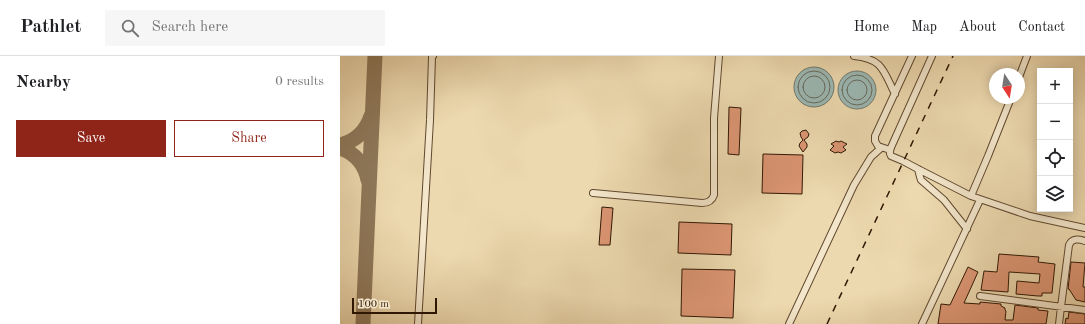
<!DOCTYPE html>
<html lang="en">
<head>
<meta charset="utf-8">
<style>
  body { margin:0; font-family:"Old Standard TT",serif; background:#f6f6f6; color:#202124 }
  .controls { position:absolute; right:12px; top:12px; display:grid; overflow:hidden; border-radius:0px; box-shadow:0 2px 10px #0003 }
  .controls button { width:36px; height:36px; display:grid; place-items:center; padding:0; border:0; border-bottom:1px solid #e0e0e0; background:#fff; color:#202124; font:20px sans-serif }
  .compass { position:absolute; left:649px; top:12px; width:36px; height:36px; border-radius:50%; background:#fff; box-shadow:0 2px 10px #0003; rotate:168deg }
  .scale { position:absolute; left:12px; bottom:10px; width:85px; box-sizing:border-box; padding-left:4px; border:2px solid #301704; border-top:0; font-size:11px; line-height:14px; white-space:nowrap; color:#301704; -webkit-text-stroke:3px #f3e6cb; paint-order:stroke }
  .list { margin:0; padding:0; list-style:none }
  h2 { display:flex; justify-content:space-between; align-items:center; height:52px; margin:0; padding:0 16px; font-size:17px }
  h2 small { font-size:13px; font-weight:400; color:#757577 }
  .actions { display:flex; gap:8px; padding:12px 16px }
  .actions a { flex:1; padding:9px 0; border:1px solid #8f2418; border-radius:0px; text-align:center; font-size:14px; color:#8f2418 }
  .actions .main { background:#8f2418; color:#fff }
  .icon { flex:none; width:22px; height:22px; fill:none; stroke:currentColor; stroke-width:2; stroke-linecap:round; stroke-linejoin:round }
  .map { position:relative; flex:none; width:745px; height:268px; overflow:hidden }
  header { display:flex; align-items:center; gap:24px; box-sizing:border-box; height:56px; padding:0 20px; background:#fff; border-bottom:1px solid #e0e0e0 }
  header strong { font-size:19px }
  nav { display:flex; gap:22px; margin-inline-start:auto; font-size:14px }
  .search { width:280px; height:36px; background:#f6f6f6; display:flex; align-items:center; gap:10px; box-sizing:border-box; padding:0 14px; border-radius:0px; color:#757577; font-size:15px }
  main { display:flex }
  aside { flex:1; background:#fff }
  .map>svg:first-child { display:block }
</style>
</head>
<body>
<header>
<strong>Pathlet</strong>
<div class="search"><svg class="icon" aria-label="search" viewBox="0 0 24 24"><circle cx="10" cy="10" r="6"/><path d="M15 15l6 6"/></svg>Search here</div>
<nav><a>Home</a><a>Map</a><a>About</a><a>Contact</a></nav>
</header>
<main>
<aside>
<h2>Nearby<small>0 results</small></h2>
<ul class="list">
</ul>
<div class="actions"><a class="main">Save</a><a>Share</a></div>
</aside>
<div class="map">
<svg width="745" height="268" viewBox="0 0 745 268">
  <rect width="100%" height="100%" fill="#edd9af"/>
  <filter id="stains"><feTurbulence type="fractalNoise" baseFrequency=".005" numOctaves="4"/><feColorMatrix values="0 0 0 0 .2 0 0 0 0 .09 0 0 0 0 .02 0 0 0 .5 -.17"/></filter>
  <radialGradient id="worn" r=".72"><stop offset=".6" stop-color="#630" stop-opacity="0"/><stop offset="1" stop-color="#630" stop-opacity=".3"/></radialGradient>
  <path fill="#9bb8b4" stroke="#70786e" d="M454 31a20 20 0 1 1 40 0a20 20 0 1 1-40 0Z
    M498 34a19 19 0 1 1 38 0a19 19 0 1 1-38 0Z"/>
  <g fill="none" stroke-linecap="round" stroke-linejoin="round">
    <path stroke="#66685c" stroke-width="1" d="M458 31a16 16 0 1 1 32 0a16 16 0 1 1-32 0Z
      M502 34a15 15 0 1 1 30 0a15 15 0 1 1-30 0Z
      M463 31a11 11 0 1 1 22 0a11 11 0 1 1-22 0Z
      M507 34a10 10 0 1 1 20 0a10 10 0 1 1-20 0Z"/>
    <path stroke="#8e785a" stroke-width="15" d="M 0,89 C 16,85 26,75 31,60
      M 0,92 C 15,97 25,109 28,124
      M 23,268 L 35,0"/>
  </g>
  <path fill="#dd9674" stroke="#301704" d="M 389,51 L 401,52 L 399,99 L 388,98 Z
    M 466,74 L 469,78 L 468,81 L 464,84 L 467,88 L 467,91 L 463,96 L 459,90 L 460,87 L 463,84 L 461,81 L 460,77 L 462,75 Z
    M 496,85 L 499,86 L 501,85 L 507,88 L 503,91 L 506,94 L 501,97 L 498,96 L 495,97 L 490,94 L 494,90 L 491,88 Z
    M 423,98 L 463,99 L 462,138 L 422,137 Z
    M 262,151 L 273,152 L 270,189 L 259,189 Z
    M 339,166 L 392,168 L 391,199 L 338,197 Z
    M 659,198 L 699,201 L 698,206 L 715,208 L 712,237 L 702,237 L 702,240 L 698,240 L 676,238 L 677,225 L 699,227 L 700,218 L 669,216 L 668,236 L 641,234 L 644,215 L 657,216 Z
    M 731,206 L 745,207 L 743,231 L 745,231 L 745,246 L 736,244 L 729,233 L 728,233 Z
    M 628,211 L 638,216 L 624,247 L 640,248 L 640,246 L 661,248 L 661,250 L 665,252 L 665,254 L 666,255 L 665,264 L 673,264 L 675,249 L 698,252 L 698,254 L 708,255 L 706,268 L 598,268 L 601,248 L 610,249 Z
    M 342,213 L 395,214 L 393,262 L 341,260 Z
    M 729,256 L 745,258 L 745,268 L 725,268 L 726,262 L 728,263 Z"/>
  <g fill="none" stroke-linecap="round" stroke-linejoin="round">
    <defs>
      <path id="minor" d="M 514,0 C 543,3 543,14 555,38
        M 592,0 L 553,87 C 551,92 548,96 551,100 L 563,105 L 578,113 L 631,140 L 690,160 L 745,172
        M 679,21 L 687,0
        M 550,94 L 538,90 L 535,85 L 535,80 L 572,0
        M 578,113 L 580,121 L 581,124 L 604,144 L 627,173
        M 253,137 L 362,147 C 368,147 372,145 374,139 L 374,62 L 379,0
        M 631,140 L 648,100 L 671,42
        M 640,240 L 745,254
        M 78,268 L 90,64 L 92,1 L 93,0
        M 449,268 L 514,129 L 531,101 L 541,92
        M 582,268 L 640,144
        M 719,268 L 721,251 L 729,189 C 732,182 738,183 745,185"/>
    </defs>
    <use href="#minor" stroke="#5f482f" stroke-width="8"/>
    <use href="#minor" stroke="#f3e6cb" stroke-width="6"/>
    <path stroke="#301704" stroke-width="1.5" stroke-dasharray="7 7" stroke-linecap="butt" d="M 487,268 L 613,0"/>
  </g>
  <rect width="100%" height="100%" filter="url(#stains)"/>
  <rect width="100%" height="100%" fill="url(#worn)"/>
</svg>
<div class="controls">
<button>+</button>
<button>−</button>
<button><svg class="icon" aria-label="locate" viewBox="0 0 24 24"><circle cx="12" cy="12" r="6"/><path d="M12 2v4M12 18v4M2 12h4M18 12h4"/></svg></button>
<button><svg class="icon" aria-label="layers" viewBox="0 0 24 24"><path d="M12 4l9 5-9 5-9-5zM3 14l9 5 9-5"/></svg></button>
</div>
<svg class="compass" viewBox="-18 -18 36 36"><path d="M0-13l5 13h-10z" fill="#e53935"/><path d="M0 13l5-13h-10z" fill="#757577"/></svg>
<div class="scale">100 m</div>
</div>
</main>
</body>
</html>
